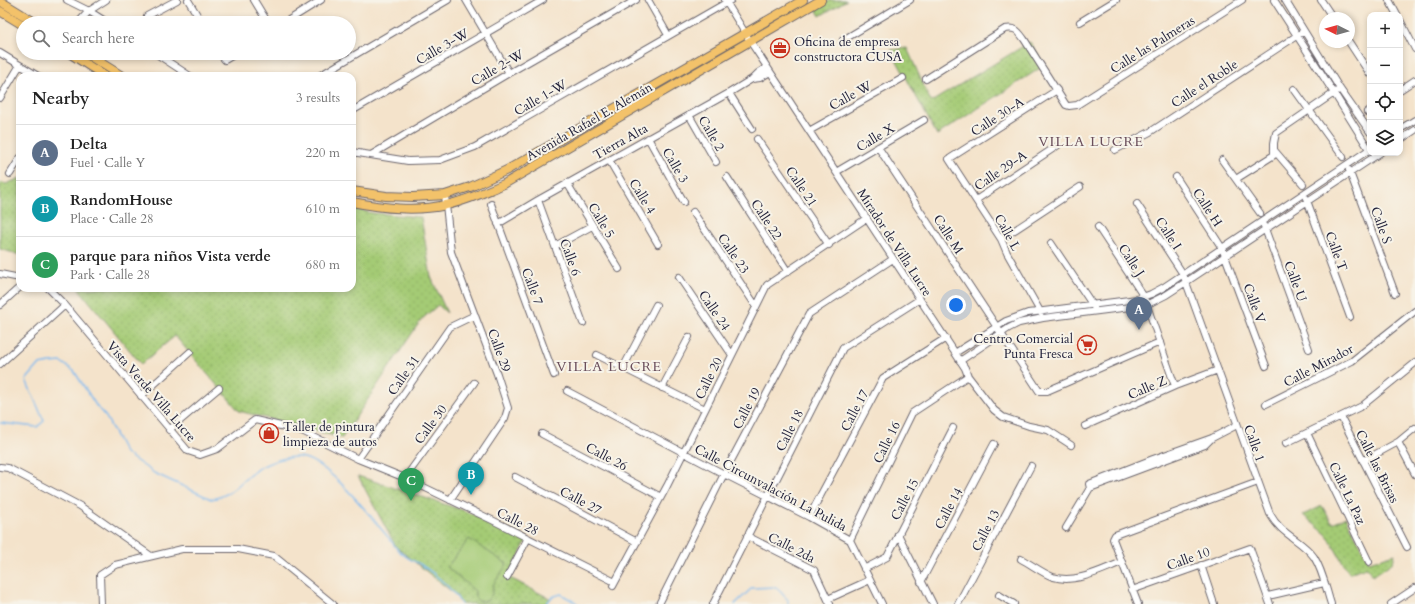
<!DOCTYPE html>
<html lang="en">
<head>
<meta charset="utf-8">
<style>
  body { margin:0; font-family:Cardo,serif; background:#f6f6f6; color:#222 }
  .controls { position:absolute; right:12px; top:12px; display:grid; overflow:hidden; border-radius:8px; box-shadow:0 2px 6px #0003 }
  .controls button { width:36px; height:36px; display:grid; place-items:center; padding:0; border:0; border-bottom:1px solid #e0e0e0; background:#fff; color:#222; font:20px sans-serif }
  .compass { position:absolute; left:1319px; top:12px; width:36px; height:36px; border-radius:50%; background:#fff; box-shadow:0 2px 6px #0003; rotate:275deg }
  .you { position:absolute; left:956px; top:305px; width:14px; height:14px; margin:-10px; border:3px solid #fff; border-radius:50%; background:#1a73e8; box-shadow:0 0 0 6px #1a73e833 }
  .badge { display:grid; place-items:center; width:26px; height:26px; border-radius:50%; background:#db2777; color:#fff; font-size:13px; font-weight:700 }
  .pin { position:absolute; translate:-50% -33px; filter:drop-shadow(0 1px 2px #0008) }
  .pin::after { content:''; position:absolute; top:21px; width:14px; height:12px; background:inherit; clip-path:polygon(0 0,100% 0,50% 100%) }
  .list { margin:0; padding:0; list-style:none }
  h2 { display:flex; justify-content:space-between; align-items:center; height:52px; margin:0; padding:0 16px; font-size:17px }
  h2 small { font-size:13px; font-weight:400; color:#767676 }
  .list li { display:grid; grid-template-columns:26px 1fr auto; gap:12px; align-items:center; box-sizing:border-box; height:56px; padding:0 16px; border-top:1px solid #e0e0e0 }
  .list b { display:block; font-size:15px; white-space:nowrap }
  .list p { margin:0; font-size:13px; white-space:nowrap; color:#767676 }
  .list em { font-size:13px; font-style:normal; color:#767676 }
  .icon { flex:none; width:22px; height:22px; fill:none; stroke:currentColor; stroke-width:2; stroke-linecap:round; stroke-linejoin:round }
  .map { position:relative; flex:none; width:1415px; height:604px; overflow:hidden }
  .search { position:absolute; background:#fff; box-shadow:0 2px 6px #0003; left:16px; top:16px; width:340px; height:44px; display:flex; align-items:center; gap:10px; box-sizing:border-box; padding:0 14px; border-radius:22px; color:#767676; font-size:15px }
  .panel { position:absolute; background:#fff; box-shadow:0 2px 6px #0003; left:16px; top:72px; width:340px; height:220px; border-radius:12px }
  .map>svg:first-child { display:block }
</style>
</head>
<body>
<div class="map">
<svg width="1415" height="604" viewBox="0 0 1415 604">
  <defs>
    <pattern id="park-dots" width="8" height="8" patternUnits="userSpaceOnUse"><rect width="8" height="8" fill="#a4cb75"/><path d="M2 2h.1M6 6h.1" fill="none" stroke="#8dae66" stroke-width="1.8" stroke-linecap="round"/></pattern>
  </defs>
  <rect width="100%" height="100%" fill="#f7f3e8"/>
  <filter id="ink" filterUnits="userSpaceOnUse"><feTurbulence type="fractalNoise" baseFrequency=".025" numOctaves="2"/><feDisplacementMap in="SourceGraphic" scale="8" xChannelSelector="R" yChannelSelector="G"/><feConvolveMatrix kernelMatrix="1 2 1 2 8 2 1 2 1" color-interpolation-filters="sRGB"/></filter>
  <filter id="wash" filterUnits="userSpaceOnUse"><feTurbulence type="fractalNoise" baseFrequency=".012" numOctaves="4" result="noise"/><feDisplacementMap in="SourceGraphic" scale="16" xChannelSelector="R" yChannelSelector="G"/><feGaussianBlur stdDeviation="0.9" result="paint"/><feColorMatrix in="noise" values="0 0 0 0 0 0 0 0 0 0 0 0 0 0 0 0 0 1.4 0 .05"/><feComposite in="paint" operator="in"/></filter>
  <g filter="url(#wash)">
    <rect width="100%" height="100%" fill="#f4e3cb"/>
    <path fill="url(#park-dots)" stroke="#637658" d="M 830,0 L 847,0 L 820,16 L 816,9 Z
      M 1030,42 L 1045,65 L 937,135 L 891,50 L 907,48 L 931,102 Z
      M 20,178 L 20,255 L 0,249 L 0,182 L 6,184 Z
      M 352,208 L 372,213 L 421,217 L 431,277 L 447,313 L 438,305 L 421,320 L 342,438 L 239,411 L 175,336 L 141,364 L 78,288 L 352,288 Z
      M 358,476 L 462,510 L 528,538 L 508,577 L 551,599 L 546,604 L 461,604 L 456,595 L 396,547 Z
      M 1322,506 L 1332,523 L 1346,517 L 1369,562 L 1395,554 L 1393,562 L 1373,576 L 1366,567 L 1349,573 L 1327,535 L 1303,515 Z"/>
    <path fill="#a4cb75" stroke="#637658" d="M 469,539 L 507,564 L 493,585 L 492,594 L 487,601 L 478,601 L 475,597 L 475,591 L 447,567 Z"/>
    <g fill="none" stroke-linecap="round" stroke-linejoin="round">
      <path stroke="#7cb9ef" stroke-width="1.5" d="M 0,423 L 37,427 L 44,421 L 26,380 L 39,365 L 50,363 L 61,362 L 74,371 L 97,407 L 106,417 L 125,453 L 154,473 L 211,499 C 234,496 241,479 259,468 C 270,462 285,456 299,457 C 327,459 370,516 388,537 C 393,543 397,551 404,555 C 408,559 414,561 420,564 C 434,573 453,589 461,604
        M 546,604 L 552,597 L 561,594 L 578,604
        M 735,604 L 752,588 L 776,587 L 788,600 L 788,604"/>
    </g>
  </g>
  <g filter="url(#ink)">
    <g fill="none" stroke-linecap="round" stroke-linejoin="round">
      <defs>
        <path id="minor" d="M 67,0 L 89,11 L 108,23
          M 188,0 L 202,23
          M 254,0 L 268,23
          M 466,0 L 509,73
          M 648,0 L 668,35
          M 725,0 L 750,41 L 965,368 L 968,376 L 994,410 L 1003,417 L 1029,426 L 1048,430 L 1071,445
          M 1274,0 L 1334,93 L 1370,151
          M 1285,0 L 1340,89 L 1370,132
          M 1321,0 L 1333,18
          M 1389,0 L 1397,15
          M 147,16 L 177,0
          M 1400,20 L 1415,49
          M 1080,22 L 1116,0
          M 78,23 L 89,11 L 106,0
          M 284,23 L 321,0
          M 843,40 L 910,0
          M 1349,42 L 1370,74
          M 0,53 L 38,76
          M 155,53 L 190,76
          M 219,53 L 225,60 L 237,53
          M 319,76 L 448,0
          M 752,79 L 760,78 L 770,72
          M 926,79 L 1005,29 C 1016,27 1018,31 1024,39 L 1066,105 L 1069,106 L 1077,105 L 1242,0
          M 1294,89 L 1343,157
          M 1400,90 L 1415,80
          M 729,93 L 752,129
          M 0,98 L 20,65
          M 352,111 L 543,0
          M 1367,112 L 1370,110
          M 689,115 L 716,162
          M 1400,129 L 1415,120
          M 809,131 L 903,78
          M 648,138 L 684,202
          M 757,139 L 829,245
          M 1400,140 L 1415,130
          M 878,147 L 1039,391 L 1047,391 L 1160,342
          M 1115,150 L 1150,132 L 1304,31
          M 1274,150 L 1303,184
          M 352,152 L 408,161 L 440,160 L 475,147 L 731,0
          M 371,155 L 509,73 L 636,0
          M 609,160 L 658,244
          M 1222,160 L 1260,213
          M 1349,170 L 1395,293
          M 836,172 L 924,120
          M 10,174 L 20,158
          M 727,177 L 788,272
          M 1176,177 L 1222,248 L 1266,366
          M 1236,179 L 1274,155 L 1274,143 L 1276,133 L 1337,91
          M 567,183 L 619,269
          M 445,195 L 451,252 L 497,374 L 508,408 L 505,418 L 450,500
          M 1306,198 L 1350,317
          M 538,200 L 583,323
          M 976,200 L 1057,146
          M 491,204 L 554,375
          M 1137,204 L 1183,274 L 1270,514 C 1281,535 1302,540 1314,557 C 1323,571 1326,589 1331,604
          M 693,212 L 756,306
          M 498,224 L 538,200 L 729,93 L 752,79 L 758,73 L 767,67
          M 1264,226 L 1309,349
          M 1098,227 L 1144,297 L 1175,386
          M 1001,239 L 1080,187
          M 1051,243 L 1094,307
          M 555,246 L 592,226
          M 0,274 L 20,278
          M 679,277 L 732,355
          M 48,288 L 65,305 L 188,451 L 200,455 L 217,449 L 255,420 L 302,431 L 358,459 L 405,478 L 492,520 L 615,582
          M 0,305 L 20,287
          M 1041,313 L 1007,253 L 1001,239 L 949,159 L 1057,90
          M 955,353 L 1006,321 L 1028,313 L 1137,299 L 1151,294 L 1164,287 L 1370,149
          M 597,355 L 705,409
          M 960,361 L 1009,328 L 1019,323 L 1043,318 L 1146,305 L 1166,295 L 1186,282 L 1380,153
          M 0,364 L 65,305
          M 623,368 L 656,305
          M 662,388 L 689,337
          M 567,391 L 724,474 L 809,517 L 850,540 L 882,604
          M 141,396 L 190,352
          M 1266,404 L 1352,361 L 1415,311
          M 1341,417 L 1407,547
          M 1085,426 L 1175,386 L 1218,370
          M 169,430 L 219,388
          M 1307,433 L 1369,562
          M 542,434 L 661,497
          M 1398,442 L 1415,474
          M 1286,443 L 1362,406 L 1415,363
          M 358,459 L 450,327 L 475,315
          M 1363,461 L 1398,442 L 1415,428
          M 0,467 L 8,468 L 80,506 L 151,556
          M 515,477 L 637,542
          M 405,478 L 474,383
          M 1090,488 L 1089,484 L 1153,459 L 1212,438 L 1237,425
          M 809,517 L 883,378 L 946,338
          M 1066,528 L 1090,488 L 1205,445 L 1212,438
          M 898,534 L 933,604
          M 747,536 L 814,570 L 830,604
          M 850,540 L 912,413 L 968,376
          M 1021,559 C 1031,564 1042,573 1053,577 C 1076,584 1101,570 1122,562
          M 1201,565 L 1214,604
          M 864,569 L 887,557 L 953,428
          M 507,577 L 528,538
          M 921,582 L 994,444
          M 613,586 L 667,486 L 767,285 L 867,218
          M 1132,590 L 1250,548 L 1270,604
          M 999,595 L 1014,604
          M 1268,596 L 1324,583
          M 828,599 L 870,580
          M 101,604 L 100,575 L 115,565 L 182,549 L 238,549 L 274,556 L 333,604
          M 659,604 L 724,474 L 809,314 L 893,259
          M 713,604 L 843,348 L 920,299
          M 958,604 L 1031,466
          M 1138,604 L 1113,539 L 1115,535 L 1258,482
          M 1391,604 L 1415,588"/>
        <path id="major" d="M 0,1 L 36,23
          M 0,11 L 23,25
          M 69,53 L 105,76
          M 85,53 L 122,76
          M 352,191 L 386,196 L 413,197 L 445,195 L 470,187 L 507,170 L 803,0
          M 352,202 C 383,208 415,212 446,205 C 466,201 485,192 504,184 L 821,0"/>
      </defs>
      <use href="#minor" stroke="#6c666d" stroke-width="8"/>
      <use href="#major" stroke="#6c666d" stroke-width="10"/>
      <use href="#minor" stroke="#fff" stroke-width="6"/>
      <use href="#major" stroke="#f3c26a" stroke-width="8"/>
    </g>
  </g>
  <defs>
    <symbol id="office-ring" viewBox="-11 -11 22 22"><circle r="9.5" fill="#f7f3e8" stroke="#c8321e" stroke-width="1.5"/><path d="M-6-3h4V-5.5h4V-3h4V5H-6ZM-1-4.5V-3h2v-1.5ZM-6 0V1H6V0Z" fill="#c8321e"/></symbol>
    <symbol id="supermarket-ring" viewBox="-11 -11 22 22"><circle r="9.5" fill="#f7f3e8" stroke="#c8321e" stroke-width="1.5"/><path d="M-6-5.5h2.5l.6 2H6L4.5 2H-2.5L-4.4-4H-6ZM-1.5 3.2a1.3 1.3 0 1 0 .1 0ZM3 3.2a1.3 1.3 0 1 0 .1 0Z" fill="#c8321e"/></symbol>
    <symbol id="shop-ring" viewBox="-11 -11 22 22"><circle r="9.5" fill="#f7f3e8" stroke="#c8321e" stroke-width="1.5"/><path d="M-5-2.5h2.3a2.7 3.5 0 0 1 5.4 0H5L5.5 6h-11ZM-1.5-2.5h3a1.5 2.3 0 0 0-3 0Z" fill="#c8321e"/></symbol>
  </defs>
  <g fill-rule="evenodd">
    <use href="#office-ring" x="769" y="37" width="22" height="22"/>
    <use href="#supermarket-ring" x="1076" y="334" width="22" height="22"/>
    <use href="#shop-ring" x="258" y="422" width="22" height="22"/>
  </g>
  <g text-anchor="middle" stroke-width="4" stroke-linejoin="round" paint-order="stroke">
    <g font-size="13" fill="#22223b" stroke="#f7f3e8" text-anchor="start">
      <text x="794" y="46">Oficina de empresa<tspan x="794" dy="15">constructora CUSA</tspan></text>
      <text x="1073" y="343" text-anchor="end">Centro Comercial<tspan x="1073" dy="15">Punta Fresca</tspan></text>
      <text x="283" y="431">Taller de pintura<tspan x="283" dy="15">limpieza de autos</tspan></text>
    </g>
    <g font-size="13" fill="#22223b" stroke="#f7f3e8">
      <text transform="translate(1152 44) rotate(-32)" y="5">Calle las Palmeras</text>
      <text transform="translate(442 46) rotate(-30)" y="5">Calle 3-W</text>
      <text transform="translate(497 67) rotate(-30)" y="5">Calle 2-W</text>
      <text transform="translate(1204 83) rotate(-33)" y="5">Calle el Roble</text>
      <text transform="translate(850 95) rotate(-29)" y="5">Calle W</text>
      <text transform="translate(540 97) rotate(-30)" y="5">Calle 1-W</text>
      <text transform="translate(997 116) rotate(-33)" y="5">Calle 30-A</text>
      <text transform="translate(589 121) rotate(-30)" y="5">Avenida Rafael E. Alemán</text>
      <text transform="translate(712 133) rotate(60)" y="5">Calle 2</text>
      <text transform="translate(875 137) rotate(-31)" y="5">Calle X</text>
      <text transform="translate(620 141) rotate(-29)" y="5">Tierra Alta</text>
      <text transform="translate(676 165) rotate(60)" y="5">Calle 3</text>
      <text transform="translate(1000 170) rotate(-34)" y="5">Calle 29-A</text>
      <text transform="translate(802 186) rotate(56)" y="5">Calle 21</text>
      <text transform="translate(643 196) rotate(59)" y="5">Calle 4</text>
      <text transform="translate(1208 207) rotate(57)" y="5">Calle H</text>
      <text transform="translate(767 219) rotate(57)" y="5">Calle 22</text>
      <text transform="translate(602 220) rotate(59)" y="5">Calle 5</text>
      <text transform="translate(1382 225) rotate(70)" y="5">Calle S</text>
      <text transform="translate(1008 232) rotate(61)" y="5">Calle L</text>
      <text transform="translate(1169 233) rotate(57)" y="5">Calle I</text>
      <text transform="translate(949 234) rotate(57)" y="5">Calle M</text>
      <text transform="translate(895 242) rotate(57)" y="5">Mirador de Villa Lucre</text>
      <text transform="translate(1337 251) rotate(70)" y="5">Calle T</text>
      <text transform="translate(734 253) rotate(56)" y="5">Calle 23</text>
      <text transform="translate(571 257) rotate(70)" y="5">Calle 6</text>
      <text transform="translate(1132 260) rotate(57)" y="5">Calle J</text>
      <text transform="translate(1296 281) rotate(70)" y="5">Calle U</text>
      <text transform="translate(533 286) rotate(69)" y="5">Calle 7</text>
      <text transform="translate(1255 303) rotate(70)" y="5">Calle V</text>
      <text transform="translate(715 310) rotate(56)" y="5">Calle 24</text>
      <text transform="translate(500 350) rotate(70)" y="5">Calle 29</text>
      <text transform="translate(1318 365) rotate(-28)" y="5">Calle Mirador</text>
      <text transform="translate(403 375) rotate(-55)" y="5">Calle 31</text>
      <text transform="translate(708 378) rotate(-64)" y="5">Calle 20</text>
      <text transform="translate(1147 387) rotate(-23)" y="5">Calle Z</text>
      <text transform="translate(152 391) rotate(49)" y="5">Vista Verde Villa Lucre</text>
      <text transform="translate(746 408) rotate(-62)" y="5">Calle 19</text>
      <text transform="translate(854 410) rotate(-62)" y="5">Calle 17</text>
      <text transform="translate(430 424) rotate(-54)" y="5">Calle 30</text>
      <text transform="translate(789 430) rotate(-63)" y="5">Calle 18</text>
      <text transform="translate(886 442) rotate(-64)" y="5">Calle 16</text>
      <text transform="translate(1255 443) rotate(70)" y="5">Calle 1</text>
      <text transform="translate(607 456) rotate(28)" y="5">Calle 26</text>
      <text transform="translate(1378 466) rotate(63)" y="5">Calle las Brisas</text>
      <text transform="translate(771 487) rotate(28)" y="5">Calle Circunvalación La Pulida</text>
      <text transform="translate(1348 493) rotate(64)" y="5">Calle La Paz</text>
      <text transform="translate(904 499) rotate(-62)" y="5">Calle 15</text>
      <text transform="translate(581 500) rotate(28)" y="5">Calle 27</text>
      <text transform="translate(948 508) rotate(-62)" y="5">Calle 14</text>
      <text transform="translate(518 521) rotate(27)" y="5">Calle 28</text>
      <text transform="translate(985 530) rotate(-62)" y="5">Calle 13</text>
      <text transform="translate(792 547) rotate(27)" y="5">Calle 2da</text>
      <text transform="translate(1188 558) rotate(-20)" y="5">Calle 10</text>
    </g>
    <g font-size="14" letter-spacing="1" fill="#6b4f5c" stroke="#f7f3e8">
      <text x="1091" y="146">VILLA LUCRE</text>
      <text x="609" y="371">VILLA LUCRE</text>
    </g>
  </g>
</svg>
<div class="controls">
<button>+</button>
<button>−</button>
<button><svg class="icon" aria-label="locate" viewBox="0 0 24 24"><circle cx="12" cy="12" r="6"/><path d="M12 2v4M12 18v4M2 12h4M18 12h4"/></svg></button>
<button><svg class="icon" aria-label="layers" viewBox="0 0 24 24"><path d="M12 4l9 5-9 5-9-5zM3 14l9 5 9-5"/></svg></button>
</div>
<svg class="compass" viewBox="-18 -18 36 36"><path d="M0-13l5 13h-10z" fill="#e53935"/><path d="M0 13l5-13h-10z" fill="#767676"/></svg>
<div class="you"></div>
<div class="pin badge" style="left:1139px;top:330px;background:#5c6f8a">A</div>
<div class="pin badge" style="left:471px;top:495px;background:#0f9aa8">B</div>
<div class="pin badge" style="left:411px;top:501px;background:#2e9e5b">C</div>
<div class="search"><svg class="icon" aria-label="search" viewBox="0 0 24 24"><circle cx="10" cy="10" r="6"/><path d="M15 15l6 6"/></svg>Search here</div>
<section class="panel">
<h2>Nearby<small>3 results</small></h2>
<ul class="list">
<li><span class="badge" style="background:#5c6f8a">A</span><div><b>Delta</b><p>Fuel · Calle Y</p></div><em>220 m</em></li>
<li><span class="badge" style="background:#0f9aa8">B</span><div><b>RandomHouse</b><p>Place · Calle 28</p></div><em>610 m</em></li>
<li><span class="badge" style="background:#2e9e5b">C</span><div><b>parque para niños Vista verde</b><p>Park · Calle 28</p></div><em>680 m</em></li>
</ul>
</section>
</div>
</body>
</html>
